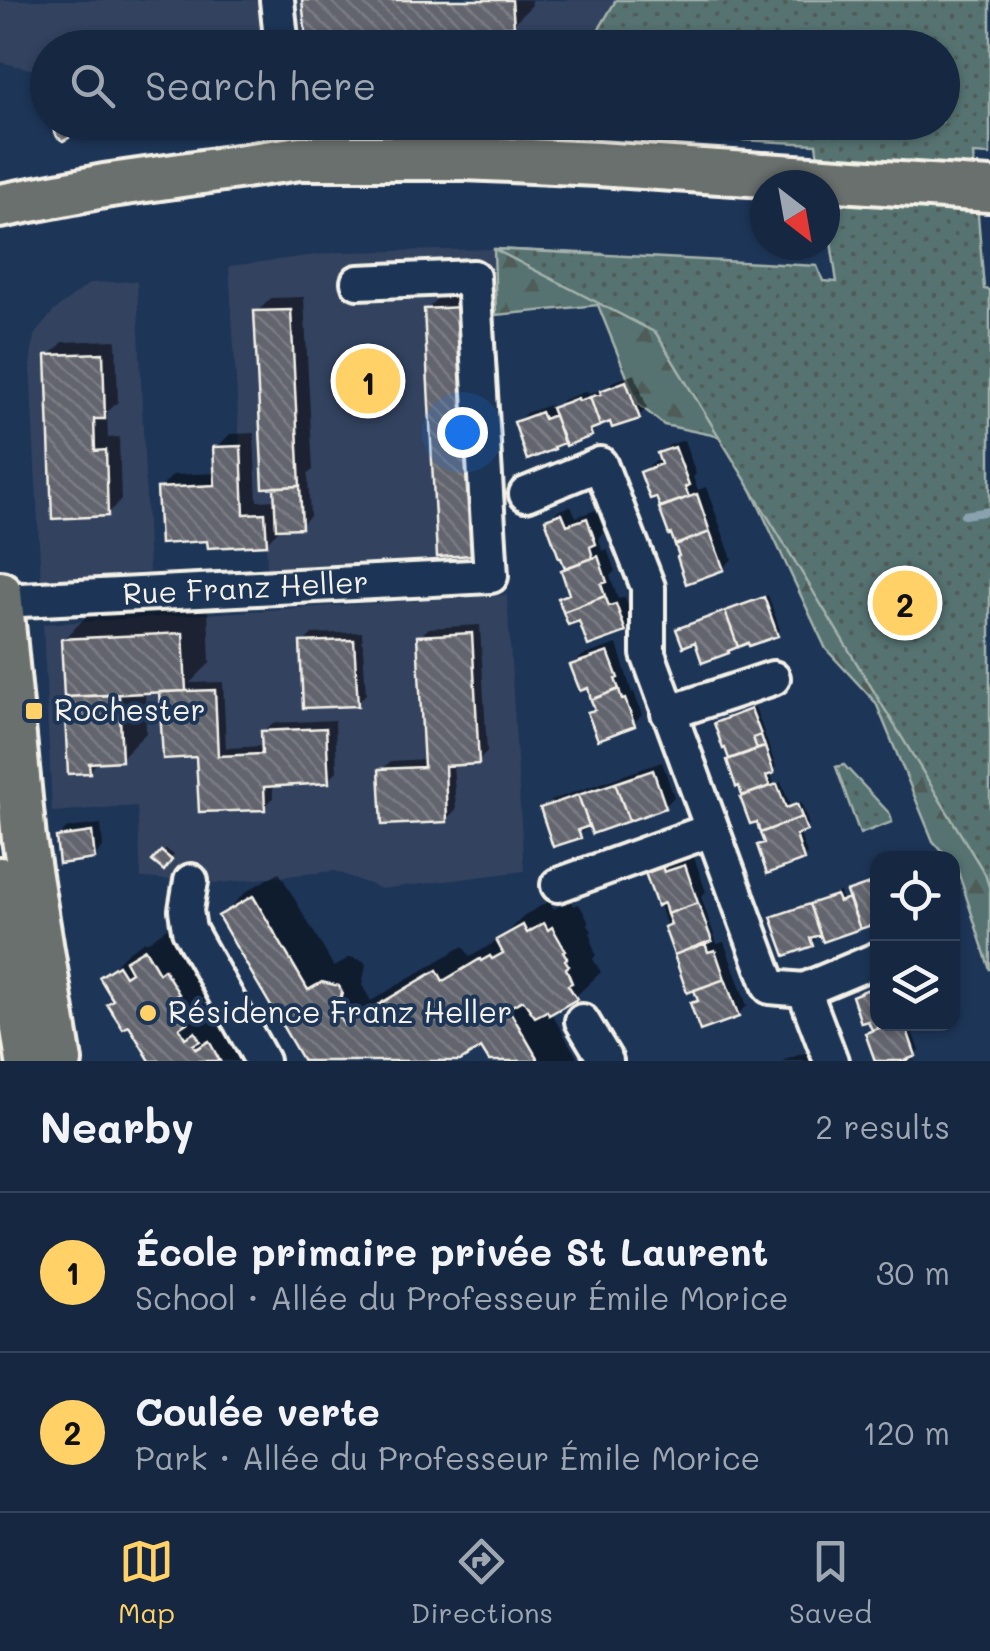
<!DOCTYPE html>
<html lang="en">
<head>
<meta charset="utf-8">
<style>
  body { margin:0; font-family:Mali,sans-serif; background:#23344c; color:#f1f3f6 }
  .controls { position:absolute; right:30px; bottom:30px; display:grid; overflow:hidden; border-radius:20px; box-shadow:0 2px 8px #0004 }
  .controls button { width:90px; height:90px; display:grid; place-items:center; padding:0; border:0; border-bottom:2px solid #35445a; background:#162841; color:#f1f3f6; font:50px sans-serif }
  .compass { position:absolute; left:750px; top:170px; width:90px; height:90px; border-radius:50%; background:#162841; box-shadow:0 2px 8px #0004; rotate:149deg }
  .you { position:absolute; left:462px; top:432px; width:35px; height:35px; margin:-25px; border:8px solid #fff; border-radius:50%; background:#1a73e8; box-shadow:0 0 0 15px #1a73e833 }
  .badge { display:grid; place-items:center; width:65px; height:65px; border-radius:50%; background:#ffd166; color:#111; font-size:32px; font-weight:700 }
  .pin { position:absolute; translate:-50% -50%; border:5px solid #fff; box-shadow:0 2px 10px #0006 }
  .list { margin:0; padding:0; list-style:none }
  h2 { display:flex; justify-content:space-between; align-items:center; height:130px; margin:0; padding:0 40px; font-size:42px }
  h2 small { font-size:32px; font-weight:400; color:#9ea6b1 }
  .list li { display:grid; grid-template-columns:65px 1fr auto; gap:30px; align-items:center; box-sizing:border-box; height:160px; padding:0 40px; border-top:2px solid #35445a }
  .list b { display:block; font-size:38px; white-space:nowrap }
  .list p { margin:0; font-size:32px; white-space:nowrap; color:#9ea6b1 }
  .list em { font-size:32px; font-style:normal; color:#9ea6b1 }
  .icon { flex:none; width:55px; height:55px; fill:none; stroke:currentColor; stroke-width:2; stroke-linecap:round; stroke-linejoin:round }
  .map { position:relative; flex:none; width:990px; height:1061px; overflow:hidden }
  .search { position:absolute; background:#162841; box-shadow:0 2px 8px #0004; left:30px; right:30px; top:30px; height:110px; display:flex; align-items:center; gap:25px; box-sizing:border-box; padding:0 35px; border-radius:55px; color:#9ea6b1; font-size:38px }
  .sheet { height:450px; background:#162841 }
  nav { display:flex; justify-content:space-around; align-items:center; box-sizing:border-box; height:140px; border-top:2px solid #35445a; background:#162841; font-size:28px; color:#9ea6b1 }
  nav a { display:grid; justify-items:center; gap:5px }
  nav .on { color:#ffd166 }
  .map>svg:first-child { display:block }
</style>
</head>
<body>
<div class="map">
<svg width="990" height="1061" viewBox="0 0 990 1061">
  <defs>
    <pattern id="forest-firs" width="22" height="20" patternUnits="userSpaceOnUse" patternTransform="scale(2.5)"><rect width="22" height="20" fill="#567371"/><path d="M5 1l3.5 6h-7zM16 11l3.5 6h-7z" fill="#4f5b59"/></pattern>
    <pattern id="park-dots" width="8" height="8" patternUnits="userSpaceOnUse" patternTransform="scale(2.5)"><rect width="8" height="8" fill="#567371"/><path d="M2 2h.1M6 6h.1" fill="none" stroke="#4f5b59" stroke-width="1.8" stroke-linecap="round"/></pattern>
    <pattern id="building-back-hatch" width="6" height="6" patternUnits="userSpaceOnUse" patternTransform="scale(2.5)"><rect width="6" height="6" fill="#64656e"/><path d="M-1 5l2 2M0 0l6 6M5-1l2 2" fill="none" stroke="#7b7c83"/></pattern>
  </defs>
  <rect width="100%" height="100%" fill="#1d3557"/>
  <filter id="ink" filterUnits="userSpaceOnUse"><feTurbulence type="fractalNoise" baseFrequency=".01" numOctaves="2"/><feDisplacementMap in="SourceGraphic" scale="20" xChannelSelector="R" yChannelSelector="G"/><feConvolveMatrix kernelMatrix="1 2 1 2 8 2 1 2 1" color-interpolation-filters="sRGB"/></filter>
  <g filter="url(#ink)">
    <path fill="#32435e" d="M 0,0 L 616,0 L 598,31 L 581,47 L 48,48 L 47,73 L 0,62 Z
      M 494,249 L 505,555 L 267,568 L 265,513 L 244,514 L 229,266 L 340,252 Z
      M 137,281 L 149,572 L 41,583 L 30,366 L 34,335 L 54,311 L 90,283 Z
      M 507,595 L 524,871 L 382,889 L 334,871 L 219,883 L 141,878 L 137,806 L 52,812 L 43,624 Z"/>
    <path fill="url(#forest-firs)" stroke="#a5b2ac" stroke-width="2.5" d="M 494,249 L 602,254 L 990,806 L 990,970 L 957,868 L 953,863 L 952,858 L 948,858 L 933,841 L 876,703 L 826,649 L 727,438 L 664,425 L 638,404 L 598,305 L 496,315 Z"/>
    <path fill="url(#park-dots)" stroke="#a5b2ac" stroke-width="2.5" d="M 616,0 L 990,0 L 990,155 L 973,154 L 984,289 L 990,290 L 990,890 L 985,874 L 656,333 L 494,249 L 817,266 L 823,281 L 837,282 L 825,202 L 825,185 L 822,185 L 816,144 L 460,125 L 462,122 L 942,122 L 942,48 L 581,47 L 598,31 Z
      M 844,765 L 890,814 L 892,822 L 860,834 L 836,767 Z"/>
    <path fill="#0007" d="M 305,0 L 531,0 L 532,5 L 513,24 Z
      M 474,294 L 487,538 L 426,310 L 440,296 Z
      M 304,297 L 313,470 L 308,474 L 310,516 L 301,525 L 280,529 L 266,543 L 210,539 L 159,489 L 173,475 L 217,473 L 216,448 L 230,434 L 254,433 L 257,501 L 277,500 L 257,312 L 271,298 Z
      M 116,340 L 118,402 L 107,412 L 108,438 L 119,437 L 121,500 L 107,514 L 49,356 L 63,342 Z
      M 635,374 L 647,408 L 638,417 L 612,419 L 600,425 L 591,434 L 558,443 L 517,422 L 526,413 L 550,405 L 552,411 L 563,400 L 587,391 L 588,394 L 606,388 L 612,382 Z
      M 684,440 L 696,474 L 693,477 L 698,490 L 706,487 L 732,559 L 723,568 L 682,556 L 670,532 L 658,493 L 643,472 L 652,463 L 662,459 L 660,454 L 669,445 Z
      M 571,506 L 576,517 L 596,510 L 604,533 L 599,538 L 602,551 L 607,549 L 615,571 L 610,576 L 618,599 L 625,597 L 633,621 L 624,630 L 580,617 L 561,599 L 570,590 L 564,570 L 567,567 L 548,520 L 557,511 Z
      M 768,595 L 780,630 L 776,634 L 696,639 L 679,629 L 683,626 Z
      M 208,608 L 210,663 L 190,683 L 223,682 L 226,748 L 264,746 L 263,732 L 273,723 L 335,720 L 337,771 L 328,780 L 273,784 L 273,798 L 264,807 L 198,754 L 162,690 L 145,691 L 146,733 L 120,759 L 100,760 L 89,771 L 70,771 L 63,640 L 89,614 Z
      M 480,625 L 487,752 L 478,761 L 453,763 L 456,810 L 446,819 L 381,770 L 391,761 L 426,759 L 419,637 L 429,628 Z
      M 362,632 L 366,694 L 357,703 L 303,643 L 312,634 Z
      M 617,644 L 632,693 L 634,692 L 642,715 L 633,724 L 590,713 L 596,707 L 589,685 L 573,665 L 582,656 Z
      M 755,707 L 776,767 L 770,772 L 774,784 L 781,782 L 790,806 L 801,802 L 809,825 L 799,831 L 807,854 L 803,858 L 760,846 L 765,840 L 758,819 L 745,796 L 717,723 L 721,719 Z
      M 662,762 L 674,797 L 665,806 L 591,824 L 579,835 L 543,809 L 552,800 Z
      M 101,824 L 103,848 L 94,857 L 58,838 L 67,828 Z
      M 166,849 L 174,855 L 163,868 L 156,861 Z
      M 669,854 L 673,864 L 694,857 L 706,892 L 701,897 L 714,935 L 717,944 L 724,942 L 747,1006 L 737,1015 L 693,1004 L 700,997 L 696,987 L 688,990 L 660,906 L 667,899 L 646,868 Z
      M 279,872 L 334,967 L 350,957 L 364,961 L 366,965 L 362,985 L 371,1001 L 463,946 L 470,957 L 502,938 L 525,915 L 549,901 L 554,909 L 571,899 L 574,906 L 579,904 L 589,922 L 587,923 L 592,931 L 590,933 L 593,939 L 591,941 L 596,955 L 593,959 L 601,972 L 575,997 L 550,1011 L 579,1061 L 492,1061 L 482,1045 L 455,1061 L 306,1061 L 221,916 L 247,891 Z
      M 878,880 L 878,920 L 814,935 L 815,940 L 811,944 L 774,918 L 778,914 L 840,892 L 842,900 L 851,897 L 849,892 L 853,888 Z
      M 171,925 L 212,994 L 204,1002 L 212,1014 L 221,1008 L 224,1013 L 219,1019 L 222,1025 L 235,1018 L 253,1061 L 153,1061 L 115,999 L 102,977 L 128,952 L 145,941 L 146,943 Z
      M 873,987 L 878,1024 L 909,1024 L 919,1050 L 912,1055 L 914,1061 L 878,1061 L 868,1033 L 874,1029 L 854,996 L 858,992 Z
      M 807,1052 L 811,1061 L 782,1061 Z"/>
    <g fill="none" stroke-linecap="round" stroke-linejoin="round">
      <path stroke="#8aa1b0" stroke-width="8" d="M 964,515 L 990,511"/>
    </g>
    <path fill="url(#building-back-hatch)" stroke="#f4f1e8" stroke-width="2.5" d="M 302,0 L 512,0 L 514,26 L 307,47 Z
      M 51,122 L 67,122 L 70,133 L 69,138 L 63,141 L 57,137 Z
      M 461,307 L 474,555 L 437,557 L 424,309 Z
      M 291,310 L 300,486 L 263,488 L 254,311 Z
      M 103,353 L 105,419 L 94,419 L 95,451 L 106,450 L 108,516 L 52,519 L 46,355 Z
      M 626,381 L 640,419 L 612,428 L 610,422 L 600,426 L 590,397 L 601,394 L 600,391 Z
      M 590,397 L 600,426 L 590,430 L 592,436 L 566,446 L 551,408 L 578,398 L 579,401 Z
      M 541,412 L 544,419 L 554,415 L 564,443 L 554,447 L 555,449 L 527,460 L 514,422 Z
      M 241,446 L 244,514 L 265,513 L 267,545 L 208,548 L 207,541 L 160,544 L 157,488 L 215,485 L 213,447 Z
      M 675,447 L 689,485 L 685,487 L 689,497 L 660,507 L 656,497 L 650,499 L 640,472 L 661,464 L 657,453 Z
      M 300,486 L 302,528 L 276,529 L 274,487 Z
      M 697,494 L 710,532 L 675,545 L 671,534 L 669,535 L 659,508 Z
      M 562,513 L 567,525 L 587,518 L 596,544 L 590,547 L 593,558 L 565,568 L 561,558 L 559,558 L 545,519 Z
      M 710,532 L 724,570 L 686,584 L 677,557 L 679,556 L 675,545 Z
      M 598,556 L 607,582 L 601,584 L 605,596 L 563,612 L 558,598 L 569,594 L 561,570 Z
      M 605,596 L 609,606 L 616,604 L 626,632 L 588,646 L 579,621 L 568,625 L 563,612 Z
      M 764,597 L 778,636 L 749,646 L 748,643 L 738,647 L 725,611 Z
      M 725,611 L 738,647 L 728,651 L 729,653 L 702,663 L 695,642 L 683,647 L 676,629 Z
      M 183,633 L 186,691 L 64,697 L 61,639 Z
      M 472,633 L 479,764 L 445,766 L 447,822 L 382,825 L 379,769 L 424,767 L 417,636 Z
      M 354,640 L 358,706 L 303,708 L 300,642 Z
      M 608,652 L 618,678 L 615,679 L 619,689 L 591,700 L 588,688 L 580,691 L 570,665 Z
      M 619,689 L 622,700 L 625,699 L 635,726 L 598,740 L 587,712 L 595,710 L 591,700 Z
      M 215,690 L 218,756 L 262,754 L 261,731 L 326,728 L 329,783 L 264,787 L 265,810 L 199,812 L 196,757 L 163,759 L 159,692 Z
      M 119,695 L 122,761 L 89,763 L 90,773 L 68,774 L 64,697 Z
      M 751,709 L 761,735 L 753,738 L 757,749 L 729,759 L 725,748 L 723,749 L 714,723 Z
      M 761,735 L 765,747 L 757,749 L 753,738 Z
      M 765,747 L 774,773 L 766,776 L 770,786 L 742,796 L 739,786 L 736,787 L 727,760 Z
      M 653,770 L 666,808 L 629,821 L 615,783 Z
      M 615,783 L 629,821 L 592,834 L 578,795 Z
      M 777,784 L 786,808 L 797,804 L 802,817 L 760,833 L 757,822 L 750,824 L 740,797 Z
      M 578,795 L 589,826 L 578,830 L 581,838 L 553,847 L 540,808 Z
      M 802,817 L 807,831 L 796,835 L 804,860 L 767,874 L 757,845 L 764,843 L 760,833 Z
      M 92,832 L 95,859 L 59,864 L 56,837 Z
      M 161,851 L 172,860 L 164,871 L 152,861 Z
      M 660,861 L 664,872 L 685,865 L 698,903 L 667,914 L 664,903 L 657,906 L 643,867 Z
      M 878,881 L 878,923 L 860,929 L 846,892 Z
      M 836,895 L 839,902 L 849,898 L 860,929 L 823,942 L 809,904 Z
      M 253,896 L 308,990 L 322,982 L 339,986 L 342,992 L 337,1012 L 344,1025 L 437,970 L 443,981 L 480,959 L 481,961 L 490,956 L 492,959 L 503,953 L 496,940 L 523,925 L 527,933 L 544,923 L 548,930 L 552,927 L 565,950 L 563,951 L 567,958 L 565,960 L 569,966 L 566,968 L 572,983 L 568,985 L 577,999 L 549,1015 L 547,1011 L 535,1017 L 523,1000 L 508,1008 L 539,1061 L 489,1061 L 481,1048 L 460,1061 L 303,1061 L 218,916 Z
      M 698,903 L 712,941 L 674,955 L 664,927 L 671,924 L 667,914 Z
      M 809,904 L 820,935 L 810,938 L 813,946 L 785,956 L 771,917 Z
      M 705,943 L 708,952 L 715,950 L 725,979 L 687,993 L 674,955 Z
      M 145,949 L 159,973 L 164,969 L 179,994 L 174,997 L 188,1022 L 179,1028 L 185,1038 L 195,1032 L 200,1041 L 193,1045 L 196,1049 L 209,1041 L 220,1061 L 150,1061 L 129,1026 L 123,1029 L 107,1004 L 113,1000 L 99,977 L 118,965 L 125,976 L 131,972 L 125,961 Z
      M 878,974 L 878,1024 L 891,1024 L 872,1030 L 868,1021 L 861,1023 L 852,996 L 871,988 L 868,978 Z
      M 725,979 L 739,1017 L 700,1031 L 690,1003 L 698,1001 L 694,990 Z
      M 891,1024 L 905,1024 L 916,1056 L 904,1061 L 875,1061 L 865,1033 Z"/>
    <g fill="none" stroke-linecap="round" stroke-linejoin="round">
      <defs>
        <g id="minor">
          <path d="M 277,0 L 282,48"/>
          <path d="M 526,494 L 600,464 L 648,587 L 648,654 L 770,987 L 804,990 L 831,1061"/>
          <path id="s1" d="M 1,601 L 491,576 L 473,277 L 358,282"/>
          <path d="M 668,713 L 773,678"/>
          <path d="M 191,881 L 186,910 L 189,930 L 262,1061"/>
          <path d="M 558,885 L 711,830"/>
          <path d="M 804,990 L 878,959"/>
          <path d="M 582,1021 L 606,1061"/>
        </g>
        <path id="major" d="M 0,206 L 104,186 L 300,158 L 464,158 L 598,164 L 990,190
          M 0,593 L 24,839 L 60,1061
          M 0,879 L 28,1061"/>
      </defs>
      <use href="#minor" stroke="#f4f1e8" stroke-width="40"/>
      <use href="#major" stroke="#f4f1e8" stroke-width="50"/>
      <use href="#minor" stroke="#1d3557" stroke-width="32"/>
      <use href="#major" stroke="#6b706d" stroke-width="42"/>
    </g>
  </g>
  <g fill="#ffd166" stroke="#1d3557" stroke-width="4">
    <rect x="24" y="701" width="20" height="20" rx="5"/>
    <circle cx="148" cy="1013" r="10"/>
  </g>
  <g text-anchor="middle" stroke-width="8" stroke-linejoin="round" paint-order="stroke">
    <g font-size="30" fill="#f4f1e8" stroke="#1d3557">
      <text dy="10" stroke="none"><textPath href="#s1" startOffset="245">Rue Franz Heller</textPath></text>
    </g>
    <g font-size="30" fill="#f4f1e8" stroke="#1d3557" text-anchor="start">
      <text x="54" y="721">Rochester</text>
      <text x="168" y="1023">Résidence Franz Heller</text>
    </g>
  </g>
</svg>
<div class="controls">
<button><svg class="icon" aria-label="locate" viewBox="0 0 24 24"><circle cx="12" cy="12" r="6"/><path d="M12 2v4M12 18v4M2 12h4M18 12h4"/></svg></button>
<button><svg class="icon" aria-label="layers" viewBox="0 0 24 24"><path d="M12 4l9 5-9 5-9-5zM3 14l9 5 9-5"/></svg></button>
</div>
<svg class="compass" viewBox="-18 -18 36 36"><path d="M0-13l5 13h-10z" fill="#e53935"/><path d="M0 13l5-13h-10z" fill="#9ea6b1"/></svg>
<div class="you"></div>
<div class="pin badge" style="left:368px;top:381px">1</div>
<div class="pin badge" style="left:905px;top:603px">2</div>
<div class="search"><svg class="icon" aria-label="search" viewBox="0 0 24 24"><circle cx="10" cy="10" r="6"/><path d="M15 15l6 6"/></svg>Search here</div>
</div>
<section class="sheet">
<h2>Nearby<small>2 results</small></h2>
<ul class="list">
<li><span class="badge">1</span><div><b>École primaire privée St Laurent</b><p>School · Allée du Professeur Émile Morice</p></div><em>30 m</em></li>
<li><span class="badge">2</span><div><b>Coulée verte</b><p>Park · Allée du Professeur Émile Morice</p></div><em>120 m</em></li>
</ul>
</section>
<nav>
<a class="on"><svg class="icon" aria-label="map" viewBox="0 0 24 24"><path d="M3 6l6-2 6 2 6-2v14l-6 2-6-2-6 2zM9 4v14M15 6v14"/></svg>Map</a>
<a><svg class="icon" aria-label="directions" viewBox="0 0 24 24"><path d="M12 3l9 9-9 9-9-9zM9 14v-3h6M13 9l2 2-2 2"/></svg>Directions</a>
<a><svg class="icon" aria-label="saved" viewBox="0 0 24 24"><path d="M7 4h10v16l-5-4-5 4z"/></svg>Saved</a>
</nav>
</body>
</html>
